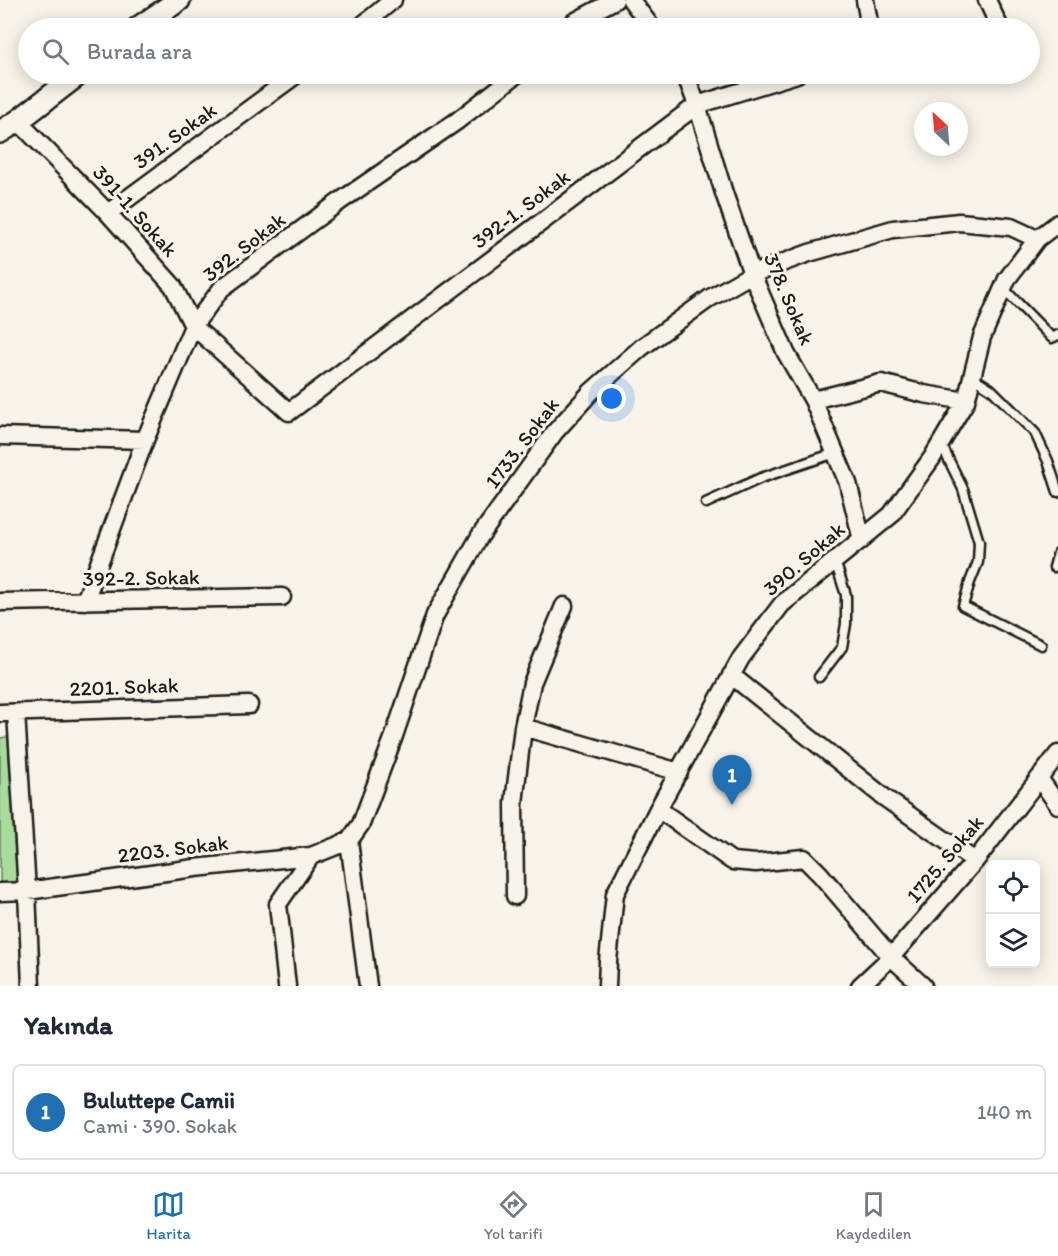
<!DOCTYPE html>
<html lang="tr">
<head>
<meta charset="utf-8">
<style>
  body { margin:0; font-family:Itim,sans-serif; background:#f6f6f7; color:#1f2937 }
  .controls { position:absolute; right:18px; bottom:18px; display:grid; overflow:hidden; border-radius:9px; box-shadow:0 3px 15px #0003 }
  .controls button { width:54px; height:54px; display:grid; place-items:center; padding:0; border:0; border-bottom:2px solid #e0e1e3; background:#fff; color:#1f2937; font:30px sans-serif }
  .compass { position:absolute; left:914px; top:102px; width:54px; height:54px; border-radius:50%; background:#fff; box-shadow:0 3px 15px #0003; rotate:334deg }
  .you { position:absolute; left:612px; top:399px; width:21px; height:21px; margin:-15px; border:4px solid #fff; border-radius:50%; background:#1a73e8; box-shadow:0 0 0 9px #1a73e833 }
  .badge { display:grid; place-items:center; width:39px; height:39px; border-radius:50%; background:#1f6fb2; color:#fff; font-size:20px; font-weight:700 }
  .pin { position:absolute; translate:-50% -50px; filter:drop-shadow(0 2px 3px #0008) }
  .pin::after { content:''; position:absolute; top:32px; width:21px; height:18px; background:inherit; clip-path:polygon(0 0,100% 0,50% 100%) }
  .list { margin:0; padding:0; list-style:none }
  h2 { display:flex; justify-content:space-between; align-items:center; height:78px; margin:0; padding:0 24px; font-size:26px }
  h2 small { font-size:20px; font-weight:400; color:#747a83 }
  .list li { display:grid; grid-template-columns:39px 1fr auto; gap:18px; align-items:center; box-sizing:border-box; height:96px; margin:0 12px 12px; padding:0 12px; border:2px solid #e0e1e3; border-radius:9px }
  .list b { display:block; font-size:22px; white-space:nowrap }
  .list p { margin:0; font-size:20px; white-space:nowrap; color:#747a83 }
  .list em { font-size:20px; font-style:normal; color:#747a83 }
  .icon { flex:none; width:33px; height:33px; fill:none; stroke:currentColor; stroke-width:2; stroke-linecap:round; stroke-linejoin:round }
  .map { position:relative; flex:none; width:1058px; height:986px; overflow:hidden }
  .search { position:absolute; background:#fff; box-shadow:0 3px 15px #0003; left:18px; right:18px; top:18px; height:66px; display:flex; align-items:center; gap:15px; box-sizing:border-box; padding:0 21px; border-radius:33px; color:#747a83; font-size:22px }
  .sheet { height:186px; background:#fff }
  nav { display:flex; justify-content:space-around; align-items:center; box-sizing:border-box; height:84px; border-top:2px solid #e0e1e3; background:#fff; font-size:16px; color:#747a83 }
  nav a { display:grid; justify-items:center; gap:3px }
  nav .on { color:#1f6fb2 }
  .map>svg:first-child { display:block }
</style>
</head>
<body>
<div class="map">
<svg width="1058" height="986" viewBox="0 0 1058 986">
  <rect width="100%" height="100%" fill="#f7f3e8"/>
  <filter id="ink" filterUnits="userSpaceOnUse"><feTurbulence type="fractalNoise" baseFrequency=".0167" numOctaves="2"/><feDisplacementMap in="SourceGraphic" scale="12" xChannelSelector="R" yChannelSelector="G"/><feConvolveMatrix kernelMatrix="1 2 1 2 8 2 1 2 1" color-interpolation-filters="sRGB"/></filter>
  <g filter="url(#ink)">
    <path fill="#a9db9d" stroke="#627c5c" stroke-width="1.5" d="M 8,737 L 17,883 L 0,884 L 0,738 Z"/>
    <g fill="none" stroke-linecap="round" stroke-linejoin="round">
      <defs>
        <path id="service" d="M 1003,288 L 1052,338 L 1058,335
          M 972,377 L 991,389 L 1035,433 L 1048,461 L 1058,492
          M 941,444 L 963,489 L 979,542 L 978,562 L 970,582 L 963,606 L 1041,645
          M 706,503 L 761,478 L 835,453
          M 1054,567 L 1058,553
          M 819,677 L 842,647 L 846,624 L 846,595 L 835,561"/>
        <path id="minor" d="M 631,0 L 652,28
          M 865,0 L 870,28
          M 987,0 L 1000,28
          M 359,28 L 393,0
          M 568,28 L 574,22 L 615,0
          M 683,74 L 689,84 L 697,105 L 724,193 L 752,274 L 786,353 L 813,400 L 848,483 L 862,540
          M 18,121 L 108,213 L 173,286 L 193,326 L 289,412 L 697,105 L 797,74
          M 108,213 L 297,74
          M 813,400 L 881,383 L 924,394 L 966,401
          M 0,436 L 145,440 L 193,326 L 222,288 L 339,202 L 457,121 L 517,74
          M 85,601 L 145,440
          M 0,602 L 282,597
          M 731,675 L 885,798 L 975,861
          M 0,713 L 249,705
          M 16,713 L 27,891 L 31,986
          M 523,727 L 679,772
          M 1039,778 L 1058,805
          M 658,809 L 732,861 L 756,863 L 804,858 L 820,874 L 891,957 L 923,986
          M 0,892 L 27,891 L 195,868 L 311,856 L 349,841
          M 515,896 L 514,803 L 523,727 L 532,683 L 564,606
          M 287,986 L 278,904 L 311,856
          M 368,986 L 349,841 L 361,824 L 394,736 L 435,615 L 480,536 L 554,433 L 591,392 L 642,347 L 710,298 L 752,274 L 809,253 L 893,229 L 959,222 L 1011,227 L 1037,239
          M 607,986 L 608,961 L 615,894 L 658,809 L 741,658 L 782,604 L 891,515 L 932,458 L 966,401 L 982,337 L 1007,279 L 1037,239 L 1058,223
          M 860,986 L 891,957 L 975,861 L 1058,754"/>
        <path id="tertiary" d="M 138,28 L 179,0
          M 0,132 L 18,121 L 79,74"/>
      </defs>
      <use href="#service" stroke="#1c1c1c" stroke-width="13"/>
      <use href="#minor" stroke="#1c1c1c" stroke-width="21"/>
      <use href="#tertiary" stroke="#1c1c1c" stroke-width="26"/>
      <use href="#service" stroke="#f7f3e8" stroke-width="8"/>
      <use href="#minor" stroke="#f7f3e8" stroke-width="16"/>
      <use href="#tertiary" stroke="#f7f3e8" stroke-width="21"/>
    </g>
  </g>
  <g text-anchor="middle" stroke-width="6" stroke-linejoin="round" paint-order="stroke">
    <g font-size="21" fill="#1c1c1c" stroke="#f7f3e8">
      <text transform="translate(175 136) rotate(-36)" y="7">391. Sokak</text>
      <text transform="translate(521 209) rotate(-37)" y="7">392-1. Sokak</text>
      <text transform="translate(135 211) rotate(48)" y="7">391-1. Sokak</text>
      <text transform="translate(244 247) rotate(-38)" y="7">392. Sokak</text>
      <text transform="translate(789 299) rotate(67)" y="7">378. Sokak</text>
      <text transform="translate(522 443) rotate(-53)" y="7">1733. Sokak</text>
      <text transform="translate(804 559) rotate(-41)" y="7">390. Sokak</text>
      <text transform="translate(141 578) rotate(-1)" y="7">392-2. Sokak</text>
      <text transform="translate(124 687) rotate(-2)" y="7">2201. Sokak</text>
      <text transform="translate(173 849) rotate(-7)" y="7">2203. Sokak</text>
      <text transform="translate(945 859) rotate(-50)" y="7">1725. Sokak</text>
    </g>
  </g>
</svg>
<div class="controls">
<button><svg class="icon" aria-label="locate" viewBox="0 0 24 24"><circle cx="12" cy="12" r="6"/><path d="M12 2v4M12 18v4M2 12h4M18 12h4"/></svg></button>
<button><svg class="icon" aria-label="layers" viewBox="0 0 24 24"><path d="M12 4l9 5-9 5-9-5zM3 14l9 5 9-5"/></svg></button>
</div>
<svg class="compass" viewBox="-18 -18 36 36"><path d="M0-13l5 13h-10z" fill="#e53935"/><path d="M0 13l5-13h-10z" fill="#747a83"/></svg>
<div class="you"></div>
<div class="pin badge" style="left:732px;top:805px">1</div>
<div class="search"><svg class="icon" aria-label="search" viewBox="0 0 24 24"><circle cx="10" cy="10" r="6"/><path d="M15 15l6 6"/></svg>Burada ara</div>
</div>
<section class="sheet">
<h2>Yakında<small></small></h2>
<ul class="list">
<li><span class="badge">1</span><div><b>Buluttepe Camii</b><p>Cami · 390. Sokak</p></div><em>140 m</em></li>
</ul>
</section>
<nav>
<a class="on"><svg class="icon" aria-label="map" viewBox="0 0 24 24"><path d="M3 6l6-2 6 2 6-2v14l-6 2-6-2-6 2zM9 4v14M15 6v14"/></svg>Harita</a>
<a><svg class="icon" aria-label="directions" viewBox="0 0 24 24"><path d="M12 3l9 9-9 9-9-9zM9 14v-3h6M13 9l2 2-2 2"/></svg>Yol tarifi</a>
<a><svg class="icon" aria-label="saved" viewBox="0 0 24 24"><path d="M7 4h10v16l-5-4-5 4z"/></svg>Kaydedilen</a>
</nav>
</body>
</html>
